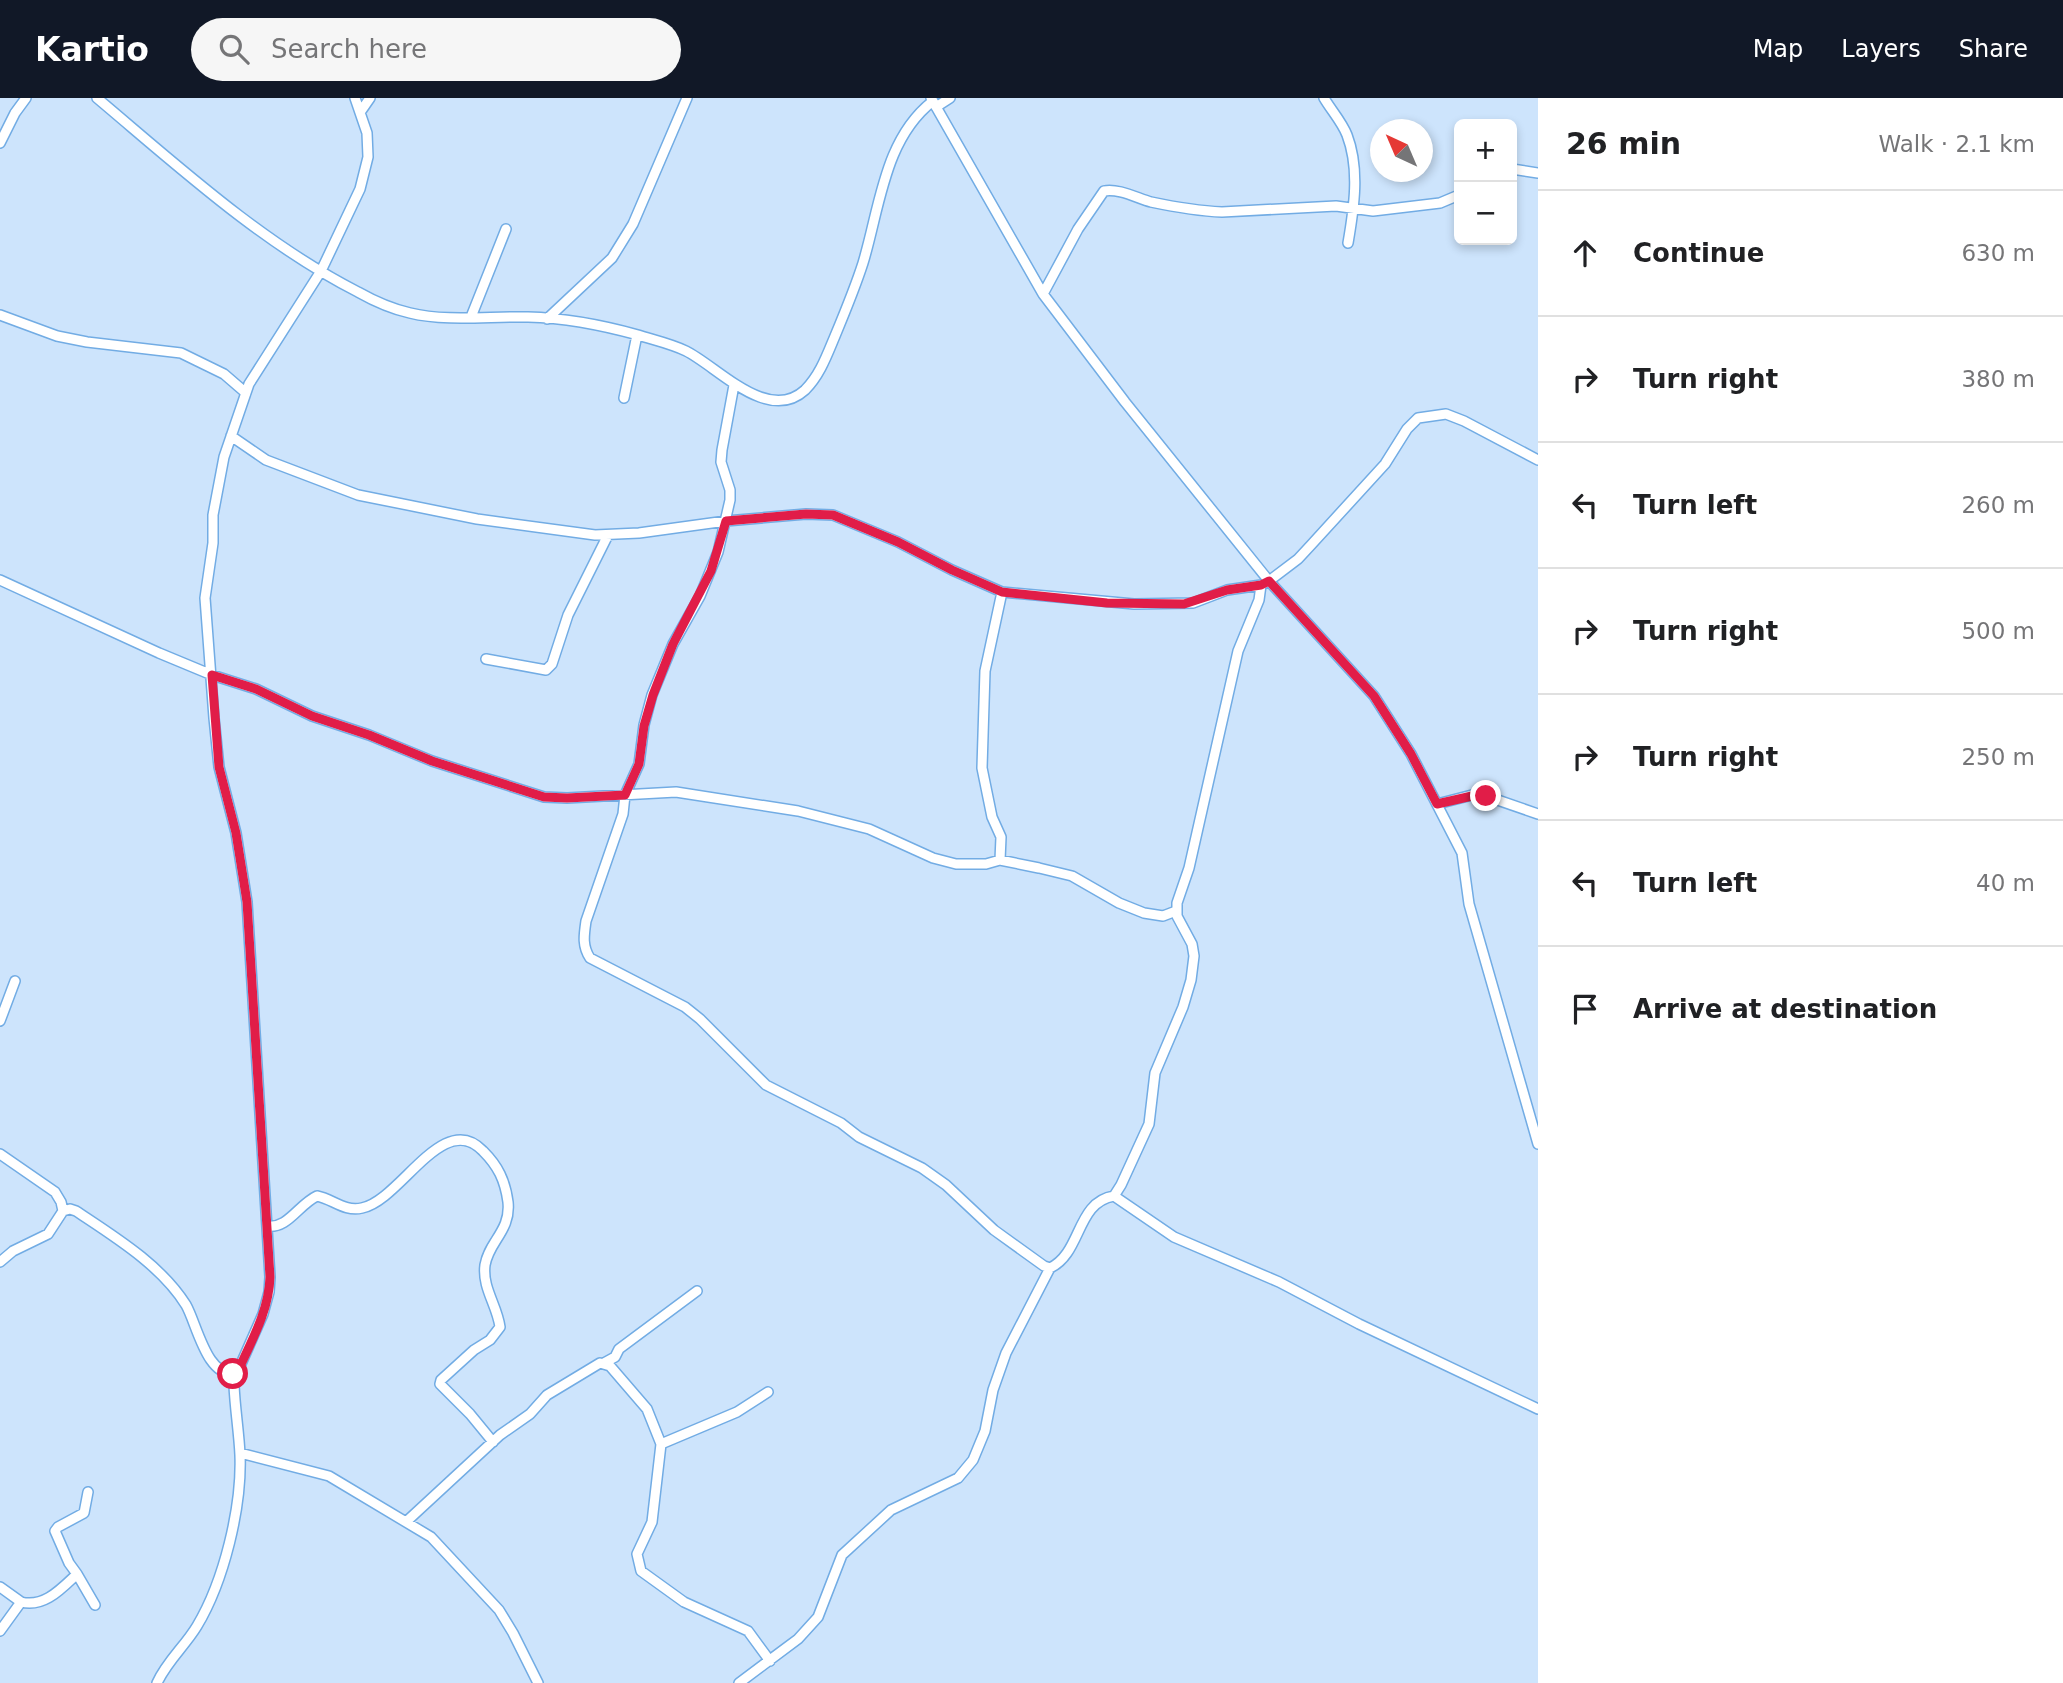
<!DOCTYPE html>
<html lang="en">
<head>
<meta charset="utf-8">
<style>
  body { margin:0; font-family:"DejaVu Sans",sans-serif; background:#f6f6f6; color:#202124 }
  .controls { position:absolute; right:21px; top:21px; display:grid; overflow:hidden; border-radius:10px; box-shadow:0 4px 10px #0003 }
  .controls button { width:63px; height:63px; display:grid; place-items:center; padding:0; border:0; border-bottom:2px solid #e0e0e0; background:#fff; color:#202124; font:35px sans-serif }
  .compass { position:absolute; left:1370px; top:21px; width:63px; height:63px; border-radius:50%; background:#fff; box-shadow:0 4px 10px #0003; rotate:316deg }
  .stop { position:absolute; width:21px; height:21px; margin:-16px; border:5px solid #e11d48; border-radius:50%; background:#fff }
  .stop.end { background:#e11d48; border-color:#fff; box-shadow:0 2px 7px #0008 }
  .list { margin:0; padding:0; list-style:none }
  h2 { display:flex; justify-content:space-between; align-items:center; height:91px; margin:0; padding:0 28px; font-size:30px }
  h2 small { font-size:23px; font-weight:400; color:#757577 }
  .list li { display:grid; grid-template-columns:46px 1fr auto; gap:21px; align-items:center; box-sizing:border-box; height:126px; padding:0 28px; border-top:2px solid #e0e0e0 }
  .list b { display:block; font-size:26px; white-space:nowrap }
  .list em { font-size:23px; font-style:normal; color:#757577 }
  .icon { flex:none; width:38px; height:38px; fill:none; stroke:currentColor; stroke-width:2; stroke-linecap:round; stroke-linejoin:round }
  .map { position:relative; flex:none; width:1538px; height:1585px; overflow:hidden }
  header { display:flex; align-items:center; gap:42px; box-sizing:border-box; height:98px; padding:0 35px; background:#111827; color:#fff }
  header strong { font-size:33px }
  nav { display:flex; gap:38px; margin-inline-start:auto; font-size:24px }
  .search { width:490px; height:63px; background:#f6f6f6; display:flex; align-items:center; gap:18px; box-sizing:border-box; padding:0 24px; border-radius:38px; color:#757577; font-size:26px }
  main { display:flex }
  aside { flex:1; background:#fff }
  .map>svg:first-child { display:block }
</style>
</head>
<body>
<header>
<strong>Kartio</strong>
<div class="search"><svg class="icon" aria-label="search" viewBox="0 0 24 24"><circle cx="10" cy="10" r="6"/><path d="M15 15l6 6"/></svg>Search here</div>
<nav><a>Map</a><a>Layers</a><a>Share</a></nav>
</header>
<main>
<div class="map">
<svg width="1538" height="1585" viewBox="0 0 1538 1585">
  <rect width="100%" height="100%" fill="#cde4fc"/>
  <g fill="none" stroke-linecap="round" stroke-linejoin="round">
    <defs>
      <path id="minor" d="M 97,0 C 179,69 262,145 358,194 C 374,203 392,211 410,215 C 447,224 490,218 528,219 C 566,220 602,227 638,237 C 654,242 672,246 686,253 C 718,269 768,326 805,292 C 820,277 827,257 835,238 C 845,214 855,190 863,165 C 880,109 884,41 933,3
        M 931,0 L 1043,196 L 1125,304 L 1269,483 L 1374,598 L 1411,656 L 1462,755 L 1469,806 L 1538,1046
        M 1324,0 C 1331,12 1342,24 1347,37 C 1360,71 1354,110 1348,145
        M 936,9 L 950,0
        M 361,13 L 370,0
        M 0,45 L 15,15 L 26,0
        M 1512,71 L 1538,75
        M 1043,196 L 1078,131 L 1104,93 C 1118,90 1137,100 1151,104 C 1175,109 1198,113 1222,114 L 1336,108 L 1373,113 L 1440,105 L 1459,97
        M 0,217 L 57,238 L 87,244 L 181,255 L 224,276 L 246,295
        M 471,219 L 506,131
        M 547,221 L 612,160 L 633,126 L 687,0
        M 734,287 L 722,352 L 721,364 L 730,392 L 730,402 L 718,454 L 700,498 L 673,546 L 652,597 L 644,627 L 639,666 L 625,697 L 623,716 L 586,823 C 584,837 582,848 590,860 L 685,909 L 700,921 L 766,987 L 841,1025 L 859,1039 L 922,1070 L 946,1087 L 994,1132 L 1044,1168 L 1050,1170 C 1082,1155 1076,1104 1114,1098 L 1174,1139 L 1279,1184 L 1359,1226 L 1538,1311
        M 624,300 L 637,237
        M 231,338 L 266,362 L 358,397 L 477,421 L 595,437 L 639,435 L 726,423 L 806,416 L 833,417 L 898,444 L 952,472 L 1002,494 L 1134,506 L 1193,505 L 1227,492 L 1261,487 L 1269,483 L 1298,461 L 1311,447 L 1385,366 L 1407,331 L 1418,320 L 1446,316 L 1464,323 L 1538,362
        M 0,482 L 159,555 L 212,577 L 256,591 L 312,618 L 369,637 L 432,663 L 544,699 L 567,700 L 676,694 L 798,713 L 869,731 L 933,760 L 956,766 L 986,766 L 1000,762 L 1039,770 L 1072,778 L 1119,805 L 1144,815 L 1163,818 L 1176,813
        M 486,561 L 546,572 L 552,566 L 568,517 L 608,437
        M 1437,706 L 1472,697 L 1486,698 L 1538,716
        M 1000,762 L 1001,739 L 992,719 L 982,670 L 985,573 L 1002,494
        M 0,923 L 15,883
        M 0,1056 L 55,1094 L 61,1104 L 63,1113
        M 1114,1098 L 1121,1087 L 1149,1026 L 1155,975 L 1183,909 L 1191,882 L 1194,858 L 1192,846 L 1177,818 L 1177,805 L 1189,770 L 1238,553 L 1259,502 L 1261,487
        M 267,1128 C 288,1131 298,1107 317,1098 C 333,1101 344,1114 362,1110 C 401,1102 443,1011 483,1053 C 498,1068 505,1082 508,1104 C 511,1133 489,1143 485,1167 C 482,1190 497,1207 500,1229 L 490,1242 L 474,1252 L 441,1282 L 440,1286 L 470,1316 L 493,1344
        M 0,1164 L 13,1153 L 48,1136 L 63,1113 L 70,1111 L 76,1113 C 115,1139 161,1167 186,1207 C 197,1226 207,1282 237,1275
        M 604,1265 L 615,1259 L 619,1251 L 697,1193
        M 661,1346 L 737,1314 L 768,1294
        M 240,1355 L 329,1378 L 431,1439 L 499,1512 L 513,1535 L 538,1585
        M 407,1423 L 500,1337 L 530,1316 L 547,1297 L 600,1265 L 610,1268 L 647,1311 L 661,1346 L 652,1424 L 637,1456 L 641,1473 L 684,1504 L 748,1533 L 770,1563
        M 77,1476 L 95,1507
        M 0,1489 L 21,1504
        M 0,1533 L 21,1504 C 44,1510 61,1491 77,1476 L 69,1465 L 55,1433 L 58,1429 L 84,1415 L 88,1394
        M 157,1585 C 167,1563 185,1548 197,1528 C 224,1483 242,1409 240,1357 C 239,1334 235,1311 234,1287 L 237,1275 L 263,1216 L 269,1194 L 270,1179 L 247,804 L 236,735 L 219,669 L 214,620 L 205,500 L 213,445 L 213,417 L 224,359 L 249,286 L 321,173 L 360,91 L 368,59 L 367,35 L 355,0
        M 739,1585 L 798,1541 L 818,1519 L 842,1457 L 891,1412 L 958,1380 L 973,1362 L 985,1333 L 993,1292 L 1006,1255 L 1050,1170"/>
    </defs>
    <use href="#minor" stroke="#72ace4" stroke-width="12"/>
    <use href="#minor" stroke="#fff" stroke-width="9"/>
  </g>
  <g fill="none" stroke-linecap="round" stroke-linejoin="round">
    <path stroke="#e11d48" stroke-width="9" d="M 233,1276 L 237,1275 C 251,1244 269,1213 270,1179 L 247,804 L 236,735 L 219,669 L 212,577 L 256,591 L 312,618 L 369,637 L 432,663 L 544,699 L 567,700 L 625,697 L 639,666 L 644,628 L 653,597 L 673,546 L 711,473 L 726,423 L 806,416 L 833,417 L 898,444 L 952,472 L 1002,494 L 1107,505 L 1184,506 L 1227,492 L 1261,487 L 1269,483 L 1374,598 L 1411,656 L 1437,706 L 1472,698 L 1486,698"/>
  </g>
</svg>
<div class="controls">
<button>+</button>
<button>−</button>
</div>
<svg class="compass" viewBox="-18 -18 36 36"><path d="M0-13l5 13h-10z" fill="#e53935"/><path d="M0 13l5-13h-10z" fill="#757577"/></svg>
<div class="stop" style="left:233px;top:1276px"></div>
<div class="stop end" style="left:1486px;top:698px"></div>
</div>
<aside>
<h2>26 min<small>Walk · 2.1 km</small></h2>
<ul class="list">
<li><svg class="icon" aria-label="ahead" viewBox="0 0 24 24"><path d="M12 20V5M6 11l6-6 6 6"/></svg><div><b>Continue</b></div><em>630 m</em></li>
<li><svg class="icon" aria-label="right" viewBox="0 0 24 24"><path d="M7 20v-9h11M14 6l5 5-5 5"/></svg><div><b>Turn right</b></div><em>380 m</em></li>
<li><svg class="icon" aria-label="left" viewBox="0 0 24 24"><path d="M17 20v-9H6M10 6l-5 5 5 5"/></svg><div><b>Turn left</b></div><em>260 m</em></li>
<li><svg class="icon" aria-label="right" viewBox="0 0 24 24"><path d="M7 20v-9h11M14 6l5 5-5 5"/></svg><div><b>Turn right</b></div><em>500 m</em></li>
<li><svg class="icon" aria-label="right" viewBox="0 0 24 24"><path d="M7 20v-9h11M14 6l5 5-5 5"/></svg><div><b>Turn right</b></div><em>250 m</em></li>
<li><svg class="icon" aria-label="left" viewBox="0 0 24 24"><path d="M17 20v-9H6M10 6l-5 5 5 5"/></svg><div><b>Turn left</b></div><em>40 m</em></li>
<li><svg class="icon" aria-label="arrive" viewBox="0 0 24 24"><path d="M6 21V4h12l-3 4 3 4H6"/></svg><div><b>Arrive at destination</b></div></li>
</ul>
</aside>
</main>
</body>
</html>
